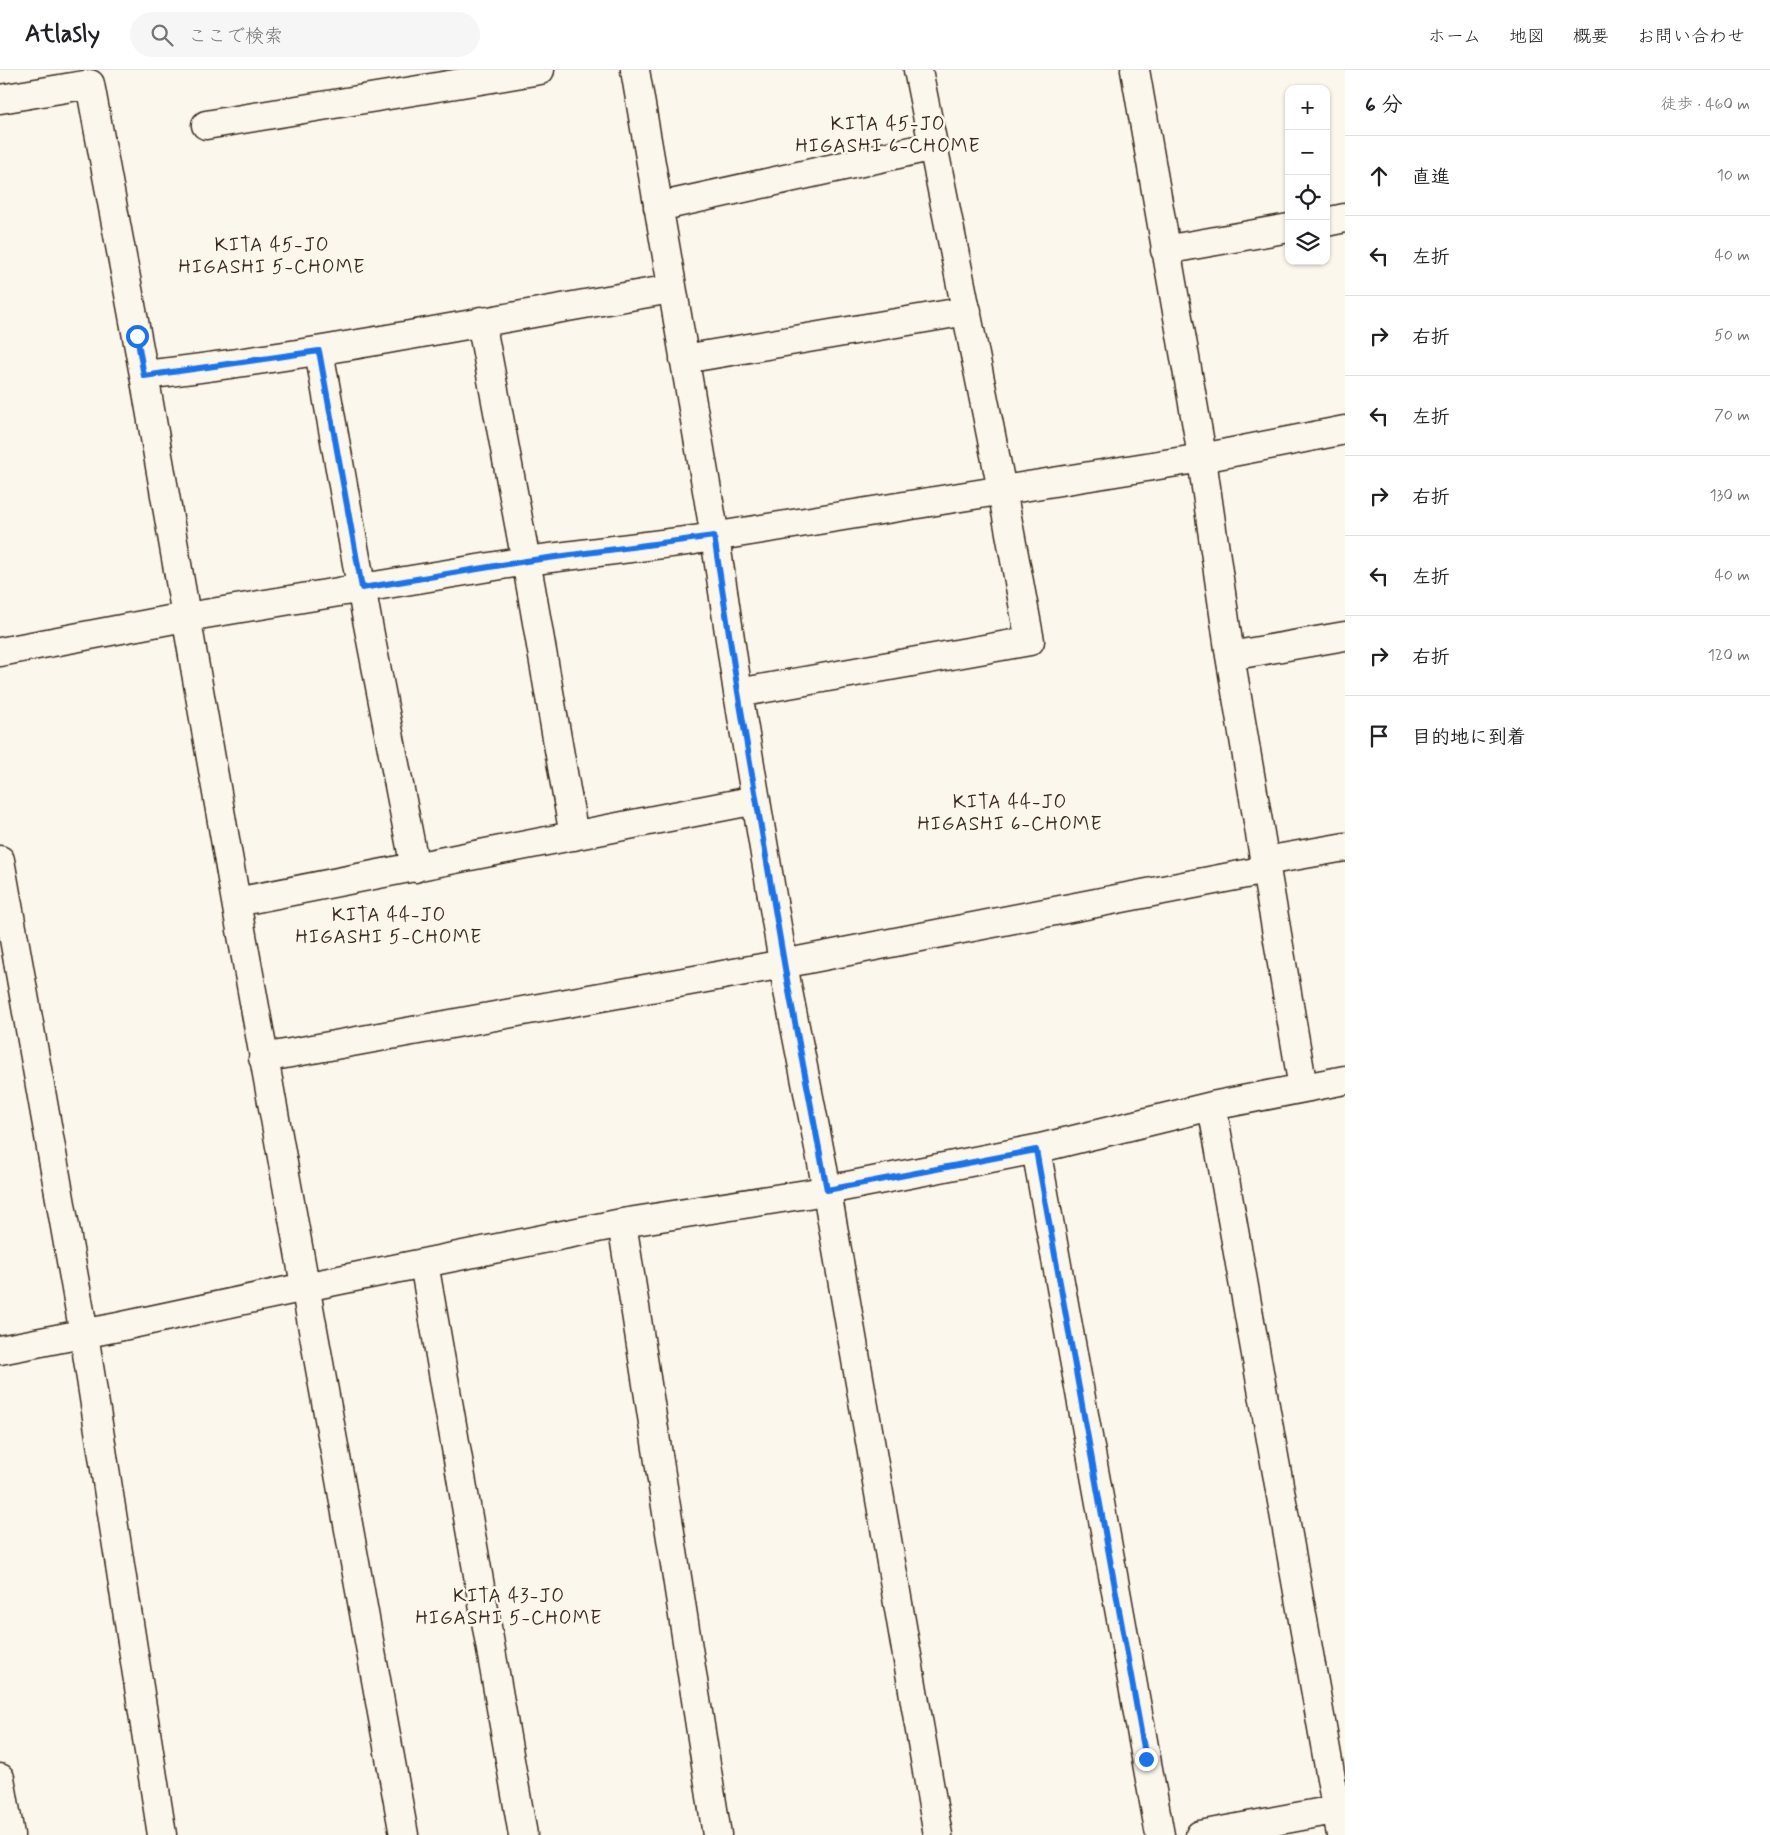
<!DOCTYPE html>
<html lang="ja">
<head>
<meta charset="utf-8">
<style>
  body { margin:0; font-family:Mynerve,"Klee One",sans-serif; background:#f6f6f6; color:#202124 }
  .controls { position:absolute; right:15px; top:15px; display:grid; overflow:hidden; border-radius:10px; box-shadow:0 1px 4px #0004 }
  .controls button { width:45px; height:45px; display:grid; place-items:center; padding:0; border:0; border-bottom:1px solid #e0e0e0; background:#fff; color:#202124; font:25px sans-serif }
  .stop { position:absolute; width:15px; height:15px; margin:-11px; border:4px solid #1a73e8; border-radius:50%; background:#fff }
  .stop.end { background:#1a73e8; border-color:#fff; box-shadow:0 1px 5px #0008 }
  .list { margin:0; padding:0; list-style:none }
  h2 { display:flex; justify-content:space-between; align-items:center; height:65px; margin:0; padding:0 20px; font-size:21px }
  h2 small { font-size:16px; font-weight:400; color:#757577 }
  .list li { display:grid; grid-template-columns:32px 1fr auto; gap:15px; align-items:center; box-sizing:border-box; height:80px; padding:0 20px; border-top:1px solid #e0e0e0 }
  .list b { display:block; font-size:19px; white-space:nowrap }
  .list em { font-size:16px; font-style:normal; color:#757577 }
  .icon { flex:none; width:28px; height:28px; fill:none; stroke:currentColor; stroke-width:2; stroke-linecap:round; stroke-linejoin:round }
  .map { position:relative; flex:none; width:1345px; height:1765px; overflow:hidden }
  header { display:flex; align-items:center; gap:30px; box-sizing:border-box; height:70px; padding:0 25px; background:#fff; border-bottom:1px solid #e0e0e0 }
  header strong { font-size:24px }
  nav { display:flex; gap:28px; margin-inline-start:auto; font-size:18px }
  .search { width:350px; height:45px; background:#f6f6f6; display:flex; align-items:center; gap:12px; box-sizing:border-box; padding:0 18px; border-radius:28px; color:#757577; font-size:19px }
  main { display:flex }
  aside { flex:1; background:#fff }
  .map>svg:first-child { display:block }
</style>
</head>
<body>
<header>
<strong>Atlasly</strong>
<div class="search"><svg class="icon" aria-label="search" viewBox="0 0 24 24"><circle cx="10" cy="10" r="6"/><path d="M15 15l6 6"/></svg>ここで検索</div>
<nav><a>ホーム</a><a>地図</a><a>概要</a><a>お問い合わせ</a></nav>
</header>
<main>
<div class="map">
<svg width="1345" height="1765" viewBox="0 0 1345 1765">
  <rect width="100%" height="100%" fill="#fbf7ec"/>
  <filter id="ink" filterUnits="userSpaceOnUse"><feTurbulence type="fractalNoise" baseFrequency=".02" numOctaves="2"/><feDisplacementMap in="SourceGraphic" scale="10" xChannelSelector="R" yChannelSelector="G"/><feConvolveMatrix kernelMatrix="1 2 1 2 8 2 1 2 1" color-interpolation-filters="sRGB"/></filter>
  <g filter="url(#ink)">
    <g fill="none" stroke-linecap="round" stroke-linejoin="round">
      <defs>
        <path id="minor" d="M 635,0 L 715,467 L 738,623 L 787,916 L 822,1093 L 938,1765
          M 1135,0 L 1199,368 L 1230,586 L 1303,1018
          M 0,29 L 90,14 L 144,305 L 236,832 L 404,1765
          M 206,55 L 540,0
          M 658,137 L 934,76
          M 1326,152 L 1345,148
          M 1165,180 L 1289,158
          M 481,251 L 531,518 L 574,766
          M 319,281 L 366,544 L 415,798
          M 684,289 L 967,241
          M 144,305 C 321,285 496,248 672,219
          M 0,582 L 169,550 L 526,491 L 694,470 L 1202,388 L 1345,360
          M 1230,586 L 1345,566
          M 738,623 L 1030,571 L 1002,420 L 918,0
          M 0,790 L 84,1264 L 162,1765
          M 1265,791 L 1345,777
          M 236,832 L 756,730
          M 263,988 L 767,897 L 1266,800
          M 1212,1036 L 1341,1765
          M 1036,1079 L 1160,1765
          M 622,1153 L 717,1765
          M 424,1193 L 523,1765
          M 0,1280 L 118,1257 L 305,1217 L 622,1153 L 807,1124 L 1036,1079 L 1212,1036 L 1345,1010
          M 0,1708 L 10,1765
          M 1200,1765 L 1345,1738"/>
      </defs>
      <use href="#minor" stroke="#3b2a1e" stroke-width="31"/>
      <use href="#minor" stroke="#fbf7ec" stroke-width="28"/>
    </g>
  </g>
  <g fill="none" stroke-linecap="round" stroke-linejoin="round" filter="url(#ink)">
    <path stroke="#1a73e8" stroke-width="6" d="M 137,266 L 144,306 L 319,281 L 362,518 L 526,491 L 714,466 L 738,622 L 788,916 L 827,1120 L 1036,1080 L 1146,1689"/>
  </g>
  <g text-anchor="middle" stroke-width="5" stroke-linejoin="round" paint-order="stroke">
    <g font-size="19" letter-spacing="1" fill="#3b2a1e" stroke="#fbf7ec">
      <text x="888" y="60">KITA 45-JO<tspan x="888" dy="22">HIGASHI 6-CHOME</tspan></text>
      <text x="272" y="181">KITA 45-JO<tspan x="272" dy="22">HIGASHI 5-CHOME</tspan></text>
      <text x="1010" y="738">KITA 44-JO<tspan x="1010" dy="22">HIGASHI 6-CHOME</tspan></text>
      <text x="389" y="851">KITA 44-JO<tspan x="389" dy="22">HIGASHI 5-CHOME</tspan></text>
      <text x="509" y="1532">KITA 43-JO<tspan x="509" dy="22">HIGASHI 5-CHOME</tspan></text>
    </g>
  </g>
</svg>
<div class="controls">
<button>+</button>
<button>−</button>
<button><svg class="icon" aria-label="locate" viewBox="0 0 24 24"><circle cx="12" cy="12" r="6"/><path d="M12 2v4M12 18v4M2 12h4M18 12h4"/></svg></button>
<button><svg class="icon" aria-label="layers" viewBox="0 0 24 24"><path d="M12 4l9 5-9 5-9-5zM3 14l9 5 9-5"/></svg></button>
</div>
<div class="stop" style="left:137px;top:266px"></div>
<div class="stop end" style="left:1146px;top:1689px"></div>
</div>
<aside>
<h2>6 分<small>徒歩 · 460 m</small></h2>
<ul class="list">
<li><svg class="icon" aria-label="ahead" viewBox="0 0 24 24"><path d="M12 20V5M6 11l6-6 6 6"/></svg><div><b>直進</b></div><em>10 m</em></li>
<li><svg class="icon" aria-label="left" viewBox="0 0 24 24"><path d="M17 20v-9H6M10 6l-5 5 5 5"/></svg><div><b>左折</b></div><em>40 m</em></li>
<li><svg class="icon" aria-label="right" viewBox="0 0 24 24"><path d="M7 20v-9h11M14 6l5 5-5 5"/></svg><div><b>右折</b></div><em>50 m</em></li>
<li><svg class="icon" aria-label="left" viewBox="0 0 24 24"><path d="M17 20v-9H6M10 6l-5 5 5 5"/></svg><div><b>左折</b></div><em>70 m</em></li>
<li><svg class="icon" aria-label="right" viewBox="0 0 24 24"><path d="M7 20v-9h11M14 6l5 5-5 5"/></svg><div><b>右折</b></div><em>130 m</em></li>
<li><svg class="icon" aria-label="left" viewBox="0 0 24 24"><path d="M17 20v-9H6M10 6l-5 5 5 5"/></svg><div><b>左折</b></div><em>40 m</em></li>
<li><svg class="icon" aria-label="right" viewBox="0 0 24 24"><path d="M7 20v-9h11M14 6l5 5-5 5"/></svg><div><b>右折</b></div><em>120 m</em></li>
<li><svg class="icon" aria-label="arrive" viewBox="0 0 24 24"><path d="M6 21V4h12l-3 4 3 4H6"/></svg><div><b>目的地に到着</b></div></li>
</ul>
</aside>
</main>
</body>
</html>
